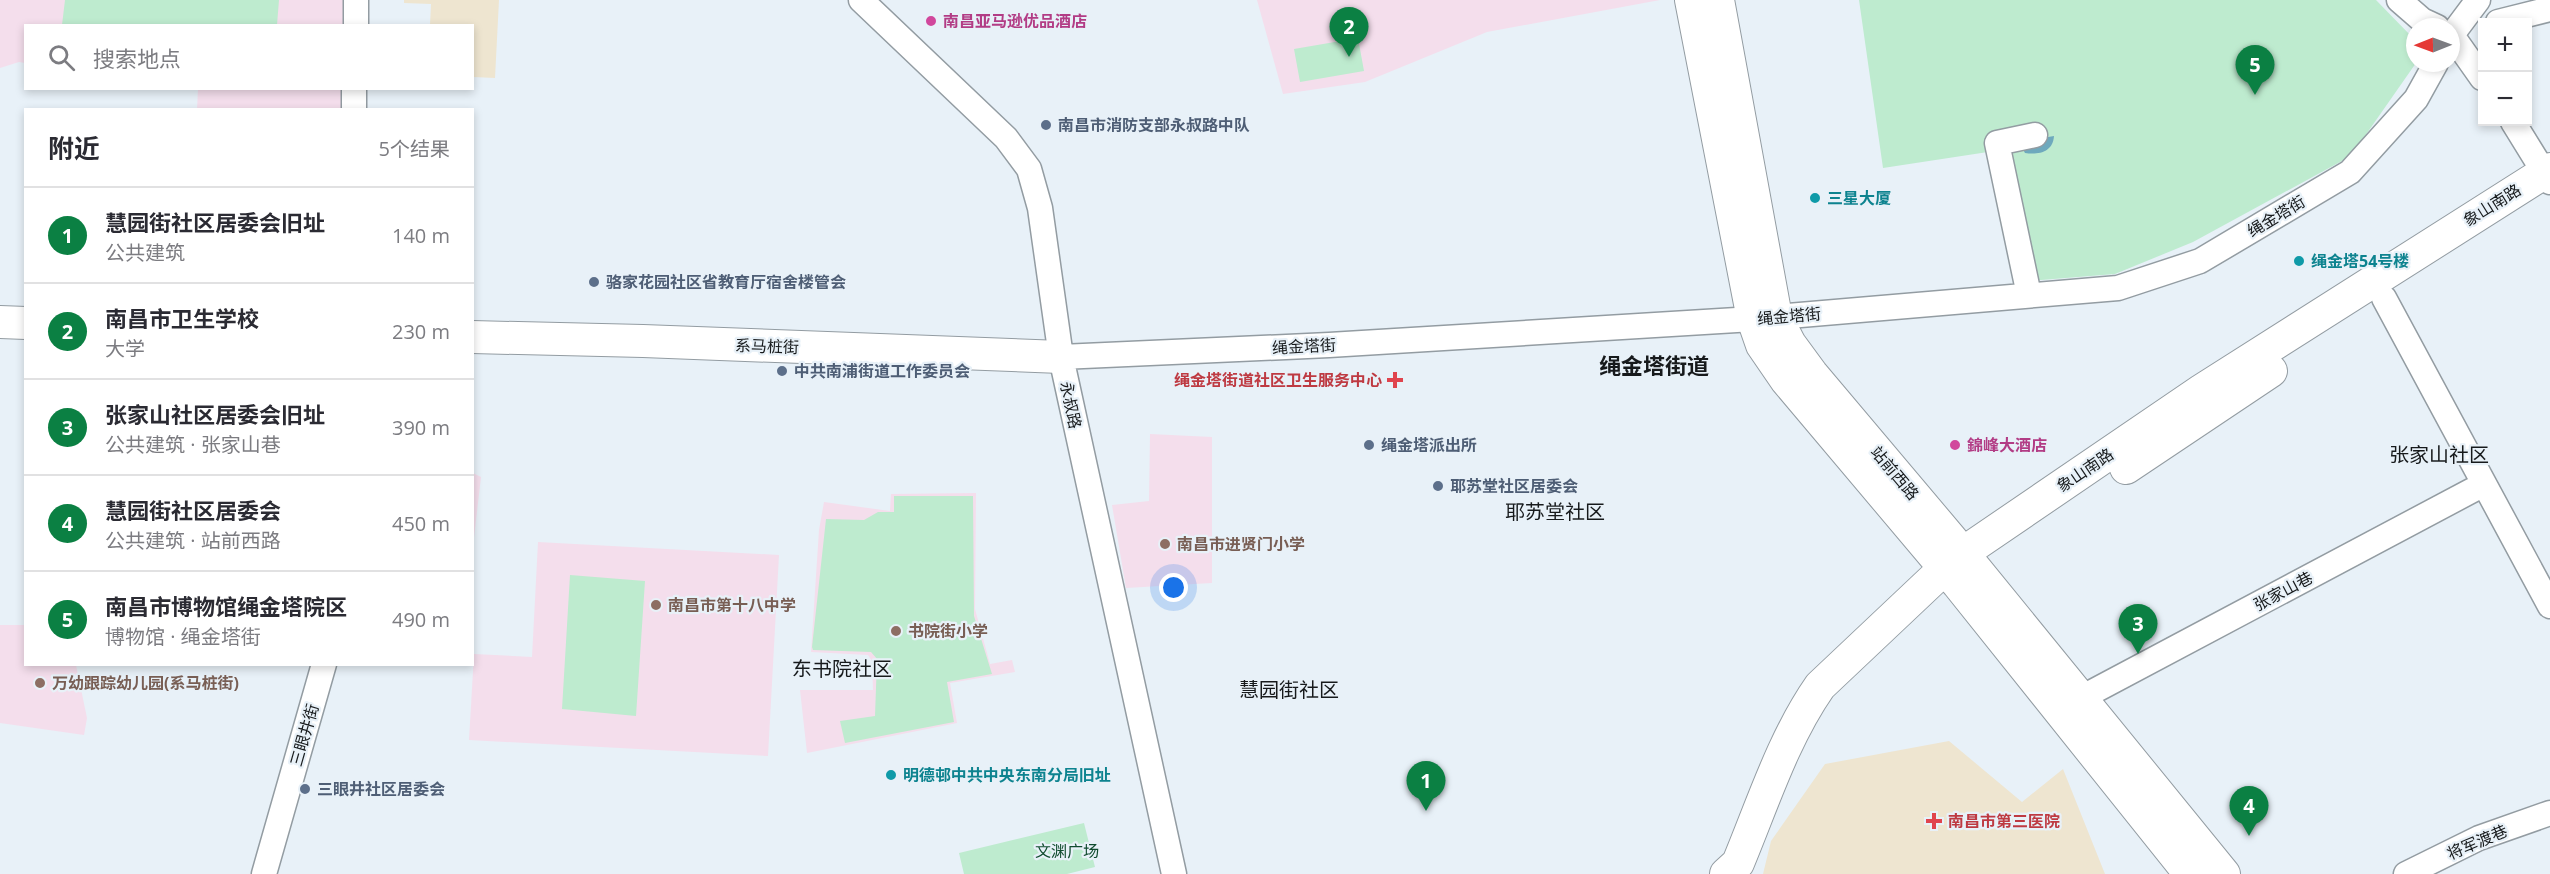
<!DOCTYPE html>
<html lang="zh">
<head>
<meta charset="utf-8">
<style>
  body { margin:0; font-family:"Open Sans","Noto Sans SC",sans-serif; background:#f2f2f3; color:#2b2b33 }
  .controls { position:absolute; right:18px; top:18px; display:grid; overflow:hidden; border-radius:0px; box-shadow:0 3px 9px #0003 }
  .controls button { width:54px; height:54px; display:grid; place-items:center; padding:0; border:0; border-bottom:2px solid #e1e1e2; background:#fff; color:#2b2b33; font:30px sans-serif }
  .compass { position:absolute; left:2406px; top:18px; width:54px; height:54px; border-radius:50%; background:#fff; box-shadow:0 3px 9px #0003; rotate:269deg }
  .you { position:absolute; left:1174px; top:588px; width:21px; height:21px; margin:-15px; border:4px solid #fff; border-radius:50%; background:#1a73e8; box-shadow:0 0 0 9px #1a73e833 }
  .badge { display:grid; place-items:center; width:39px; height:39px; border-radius:50%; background:#0b8043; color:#fff; font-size:20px; font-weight:700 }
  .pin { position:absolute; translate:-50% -50px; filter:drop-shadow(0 2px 3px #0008) }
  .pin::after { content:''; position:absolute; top:32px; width:21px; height:18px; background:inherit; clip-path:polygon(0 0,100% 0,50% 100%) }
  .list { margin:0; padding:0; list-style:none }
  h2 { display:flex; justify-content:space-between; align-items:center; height:78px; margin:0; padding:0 24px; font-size:26px }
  h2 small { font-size:20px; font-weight:400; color:#7c7c81 }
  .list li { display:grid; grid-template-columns:39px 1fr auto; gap:18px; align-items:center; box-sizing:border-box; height:96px; padding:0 24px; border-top:2px solid #e1e1e2 }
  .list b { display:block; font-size:22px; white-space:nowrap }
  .list p { margin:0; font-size:20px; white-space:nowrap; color:#7c7c81 }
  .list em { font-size:20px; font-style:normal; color:#7c7c81 }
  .icon { flex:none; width:33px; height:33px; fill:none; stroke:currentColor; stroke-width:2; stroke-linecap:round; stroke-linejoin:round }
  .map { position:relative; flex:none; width:2550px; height:874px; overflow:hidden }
  .search { position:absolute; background:#fff; box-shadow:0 3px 9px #0003; left:24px; top:24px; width:450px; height:66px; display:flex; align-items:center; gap:15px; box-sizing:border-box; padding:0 21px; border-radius:0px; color:#7c7c81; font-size:22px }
  .panel { position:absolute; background:#fff; box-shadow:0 3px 9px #0003; left:24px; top:108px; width:450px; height:558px; border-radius:0px }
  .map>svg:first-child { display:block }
</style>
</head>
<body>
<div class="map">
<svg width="2550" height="874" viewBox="0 0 2550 874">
  <rect width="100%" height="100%" fill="#e8f1f8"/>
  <path fill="#f4deec" d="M 0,0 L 351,0 L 350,25 L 26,26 L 25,63 L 19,62 L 0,68 Z
    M 1257,0 L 1660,0 L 1487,32 L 1365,82 L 1283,94 Z
    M 198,89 L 349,89 L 348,109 L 197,110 Z
    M 1150,434 L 1212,437 L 1212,583 L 1126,588 L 1112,505 L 1149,501 Z
    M 473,473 L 481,477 L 473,546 Z
    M 976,493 L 975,609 L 990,664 L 1012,660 L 1015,672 L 950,683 L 957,723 L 807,753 L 800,690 L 873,690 L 872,661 L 868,655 L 811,652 L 819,530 L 824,502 L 890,511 L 891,494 Z
    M 538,542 L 779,555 L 768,756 L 469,740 L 474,654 L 532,657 Z
    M 0,625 L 25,625 L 26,664 L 76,665 L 87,718 L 84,735 L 0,723 Z"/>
  <path fill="#eee5d0" d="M 404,0 L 499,0 L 495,78 L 473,77 L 472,26 L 430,25 L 431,4 L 404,3 Z
    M 1949,741 L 2022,802 L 2063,769 L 2105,874 L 1763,874 L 1771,841 L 1825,764 Z"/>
  <path fill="#beebcf" d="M 65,0 L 279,0 L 277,25 L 62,25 Z
    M 1859,0 L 2376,0 L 2413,38 L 2416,63 L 2351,156 L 2193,242 L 2115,274 L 2028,281 L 2001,150 L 1883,168 Z
    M 1358,38 L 1364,71 L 1300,82 L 1294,49 Z
    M 894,496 L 973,496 L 974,616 L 992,674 L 947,682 L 954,722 L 845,743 L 840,721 L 875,716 L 877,659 L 871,652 L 813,650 L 812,647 L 826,519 L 864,520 L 878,512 L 894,512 Z
    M 570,575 L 645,581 L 636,716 L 562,709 Z
    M 1084,823 L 1095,867 L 1067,874 L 964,874 L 959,853 Z"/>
  <path fill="#6ea9bd" d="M 2054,136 C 2053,152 2039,155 2025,153 L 2019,142 Z"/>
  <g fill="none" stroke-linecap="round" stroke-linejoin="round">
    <defs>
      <path id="minor" d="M 861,0 L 1006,138 L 1029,169 L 1040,208 L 1061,357 L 1174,874
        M 2399,0 L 2422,20 L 2437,27
        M 2498,22 L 2550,9
        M 356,26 L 356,0
        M 2451,34 L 2482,78
        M 2451,36 L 2478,0
        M 354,110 L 354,88
        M 2513,122 L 2550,182
        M 2029,295 L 1997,143 L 2035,135
        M 2384,298 L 2550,606
        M 1061,357 L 1329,345 L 1753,319 L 2118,288 L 2200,261 L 2350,172 L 2416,99 L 2436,63
        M 2081,698 L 2484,484
        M 264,874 L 324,664
        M 2406,874 L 2479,838 L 2550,813"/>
      <path id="major" d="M 1691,0 L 1753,319 L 1762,345 L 1786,380 L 1958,584 L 2190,874
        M 1718,0 L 1776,317 L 1790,344 L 1812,374 L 1952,540 L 2224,874
        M 0,322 L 26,323
        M 472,337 L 643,341 L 1061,357
        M 2126,468 L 2271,371
        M 1726,874 L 1738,863 C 1763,803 1783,739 1820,686 L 1945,568 L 1963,553 L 2202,390 L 2550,169"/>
    </defs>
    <use href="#minor" stroke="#939ca2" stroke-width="27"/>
    <use href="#major" stroke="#939ca2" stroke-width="34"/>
    <use href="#minor" stroke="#fff" stroke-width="24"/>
    <use href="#major" stroke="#fff" stroke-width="32"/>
  </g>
  <g fill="#d1479c" stroke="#e8f1f8" stroke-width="2">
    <circle cx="931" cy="21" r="6"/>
    <circle cx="1955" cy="445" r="6"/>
  </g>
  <g fill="#5c6f8a" stroke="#e8f1f8" stroke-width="2">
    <circle cx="1046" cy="125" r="6"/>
    <circle cx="594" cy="282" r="6"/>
    <circle cx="782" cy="371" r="6"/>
    <circle cx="1369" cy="445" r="6"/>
    <circle cx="1438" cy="486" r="6"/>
    <circle cx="305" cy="789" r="6"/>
  </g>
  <g fill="#0f9aa8" stroke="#e8f1f8" stroke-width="2">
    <circle cx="1815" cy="198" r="6"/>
    <circle cx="2299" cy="261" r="6"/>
    <circle cx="891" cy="775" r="6"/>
  </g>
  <g fill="#e0444e" stroke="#e8f1f8" stroke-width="2">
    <path d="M1392 371h6v6h6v6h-6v6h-6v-6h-6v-6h6z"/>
    <path d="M1931 812h6v6h6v6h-6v6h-6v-6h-6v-6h6z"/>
  </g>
  <g fill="#8d6e63" stroke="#e8f1f8" stroke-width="2">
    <circle cx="1165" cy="544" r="6"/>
    <circle cx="656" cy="605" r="6"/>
    <circle cx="896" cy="631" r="6"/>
    <circle cx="40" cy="683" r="6"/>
  </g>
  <g text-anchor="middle" stroke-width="4.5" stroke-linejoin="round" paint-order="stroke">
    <g font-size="16" font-weight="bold" fill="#b23c85" stroke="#e8f1f8" text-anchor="start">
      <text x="943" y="27">南昌亚马逊优品酒店</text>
      <text x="1967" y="451">錦峰大酒店</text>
    </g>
    <g font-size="16" font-weight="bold" fill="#4e5e75" stroke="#e8f1f8" text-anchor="start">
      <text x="1058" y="131">南昌市消防支部永叔路中队</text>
      <text x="606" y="288">骆家花园社区省教育厅宿舍楼管会</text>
      <text x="794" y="377">中共南浦街道工作委员会</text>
      <text x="1381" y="451">绳金塔派出所</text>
      <text x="1450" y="492">耶苏堂社区居委会</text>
      <text x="317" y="795">三眼井社区居委会</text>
    </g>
    <g font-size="16" font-weight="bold" fill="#0d838f" stroke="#e8f1f8" text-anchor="start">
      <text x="1827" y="204">三星大厦</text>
      <text x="2311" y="267">绳金塔54号楼</text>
      <text x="903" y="781">明德邨中共中央东南分局旧址</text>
    </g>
    <g font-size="16" fill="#171a1c" stroke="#e8f1f8">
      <text transform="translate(2492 205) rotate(-32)" y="6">象山南路</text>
      <text transform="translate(2276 216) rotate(-31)" y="6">绳金塔街</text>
      <text transform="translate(1789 316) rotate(-5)" y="6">绳金塔街</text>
      <text transform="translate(767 346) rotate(2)" y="6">系马桩街</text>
      <text transform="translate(1304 346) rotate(-3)" y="6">绳金塔街</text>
      <text transform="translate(1071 405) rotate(78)" y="6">永叔路</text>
      <text transform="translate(2085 470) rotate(-34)" y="6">象山南路</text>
      <text transform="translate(1895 473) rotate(50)" y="6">站前西路</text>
      <text transform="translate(2283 591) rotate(-28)" y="6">张家山巷</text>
      <text transform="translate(304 735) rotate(-74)" y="6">三眼井街</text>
      <text transform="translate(2477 842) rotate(-23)" y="6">将军渡巷</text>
    </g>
    <g font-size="16" font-weight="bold" fill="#be3a42" stroke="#e8f1f8" text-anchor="end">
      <text x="1382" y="386">绳金塔街道社区卫生服务中心</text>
      <text x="1948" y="827" text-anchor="start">南昌市第三医院</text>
    </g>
    <g font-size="16" font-weight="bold" fill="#785e54" stroke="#e8f1f8" text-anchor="start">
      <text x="1177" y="550">南昌市进贤门小学</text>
      <text x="668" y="611">南昌市第十八中学</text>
      <text x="908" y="637">书院街小学</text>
      <text x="52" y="689">万幼跟踪幼儿园(系马桩街)</text>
    </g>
    <g font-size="16" fill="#114c2f" stroke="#e8f1f8">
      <text x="1067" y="857">文渊广场</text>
    </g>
    <g font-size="20" fill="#171a1c" stroke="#e8f1f8">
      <text x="2439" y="462">张家山社区</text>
      <text x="1555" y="519">耶苏堂社区</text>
      <text x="842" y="676">东书院社区</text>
      <text x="1289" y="697">慧园街社区</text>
    </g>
    <g font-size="22" font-weight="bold" fill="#171a1c" stroke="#e8f1f8">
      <text x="1654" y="374">绳金塔街道</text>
    </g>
  </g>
</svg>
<div class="controls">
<button>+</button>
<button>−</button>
</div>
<svg class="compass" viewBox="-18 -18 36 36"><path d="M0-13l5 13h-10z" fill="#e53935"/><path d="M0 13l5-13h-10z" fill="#7c7c81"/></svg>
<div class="you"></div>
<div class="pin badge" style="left:1426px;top:811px">1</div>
<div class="pin badge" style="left:1349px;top:57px">2</div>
<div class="pin badge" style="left:2138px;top:654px">3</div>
<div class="pin badge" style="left:2249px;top:836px">4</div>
<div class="pin badge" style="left:2255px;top:95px">5</div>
<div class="search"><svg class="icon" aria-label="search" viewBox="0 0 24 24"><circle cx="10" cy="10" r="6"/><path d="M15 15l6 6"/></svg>搜索地点</div>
<section class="panel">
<h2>附近<small>5个结果</small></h2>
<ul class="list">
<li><span class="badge">1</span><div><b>慧园街社区居委会旧址</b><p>公共建筑</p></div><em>140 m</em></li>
<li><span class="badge">2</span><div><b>南昌市卫生学校</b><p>大学</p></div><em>230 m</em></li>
<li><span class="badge">3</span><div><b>张家山社区居委会旧址</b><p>公共建筑 · 张家山巷</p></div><em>390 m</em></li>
<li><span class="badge">4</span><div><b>慧园街社区居委会</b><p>公共建筑 · 站前西路</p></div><em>450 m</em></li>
<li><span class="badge">5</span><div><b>南昌市博物馆绳金塔院区</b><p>博物馆 · 绳金塔街</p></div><em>490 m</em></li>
</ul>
</section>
</div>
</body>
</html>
